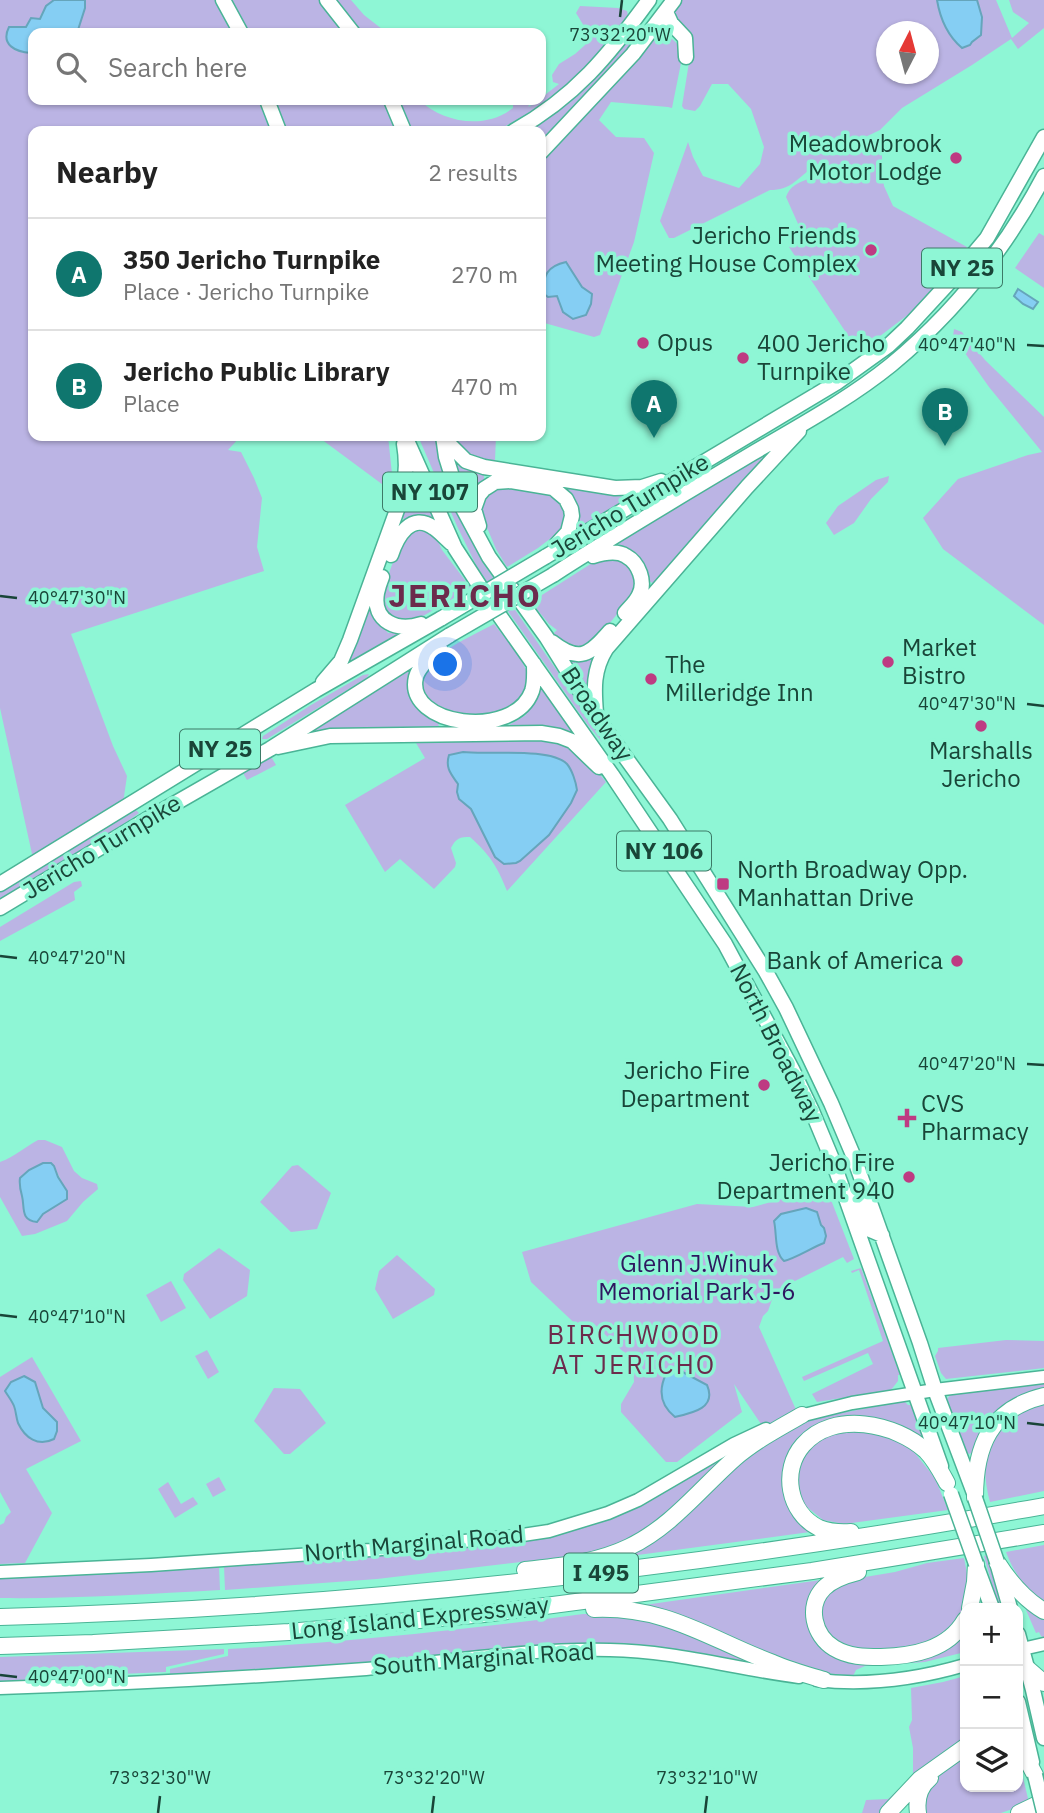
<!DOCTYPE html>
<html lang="en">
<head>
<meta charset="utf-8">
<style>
  body { margin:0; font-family:"IBM Plex Sans",sans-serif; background:#f6f6f6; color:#222 }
  .controls { position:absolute; right:21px; bottom:21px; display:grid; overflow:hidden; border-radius:14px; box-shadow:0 2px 5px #0004 }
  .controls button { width:63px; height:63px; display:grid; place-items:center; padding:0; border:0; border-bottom:2px solid #e0e0e0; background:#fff; color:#222; font:35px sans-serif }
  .compass { position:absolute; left:876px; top:21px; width:63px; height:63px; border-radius:50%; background:#fff; box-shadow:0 2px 5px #0004; rotate:6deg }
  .you { position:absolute; left:446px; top:665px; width:24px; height:24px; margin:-18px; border:5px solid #fff; border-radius:50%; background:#1a73e8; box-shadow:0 0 0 10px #1a73e833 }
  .badge { display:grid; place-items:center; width:46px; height:46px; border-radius:50%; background:#0f766e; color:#fff; font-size:23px; font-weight:700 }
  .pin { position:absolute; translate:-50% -58px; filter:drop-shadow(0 2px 4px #0008) }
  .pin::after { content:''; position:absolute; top:37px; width:24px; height:21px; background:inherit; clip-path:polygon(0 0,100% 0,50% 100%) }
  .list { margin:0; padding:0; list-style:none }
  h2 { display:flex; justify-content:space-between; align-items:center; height:91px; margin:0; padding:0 28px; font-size:30px }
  h2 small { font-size:23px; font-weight:400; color:#767676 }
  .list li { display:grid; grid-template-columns:46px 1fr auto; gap:21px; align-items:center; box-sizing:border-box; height:112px; padding:0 28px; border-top:2px solid #e0e0e0 }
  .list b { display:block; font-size:26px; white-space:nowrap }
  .list p { margin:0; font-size:23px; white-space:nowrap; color:#767676 }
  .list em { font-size:23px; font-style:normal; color:#767676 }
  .icon { flex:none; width:38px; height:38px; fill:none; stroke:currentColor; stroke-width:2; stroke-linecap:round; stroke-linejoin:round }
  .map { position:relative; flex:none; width:1044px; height:1813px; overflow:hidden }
  .search { position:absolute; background:#fff; box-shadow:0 2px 5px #0004; left:28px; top:28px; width:518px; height:77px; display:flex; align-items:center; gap:18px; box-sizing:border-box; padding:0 24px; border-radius:14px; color:#767676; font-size:26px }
  .panel { position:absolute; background:#fff; box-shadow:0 2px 5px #0004; left:28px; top:126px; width:518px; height:315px; border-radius:14px }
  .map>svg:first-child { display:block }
</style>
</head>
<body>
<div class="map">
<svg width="1044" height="1813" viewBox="0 0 1044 1813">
  <rect width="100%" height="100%" fill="#8ef6d5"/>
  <path fill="#bbb4e4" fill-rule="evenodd" d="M 0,0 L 54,0 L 41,14 L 40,19 L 26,27 L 9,27 L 14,50 L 33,53 L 33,100 L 262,100 L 275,131 L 33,131 L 33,436 L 241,436 L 228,450 L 241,452 L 254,478 L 262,498 L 257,547 L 264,571 L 71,634 L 113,746 L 127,776 L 122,810 L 34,863 L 0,708 Z
    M 85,0 L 218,0 L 234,33 L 77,33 L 85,8 Z
    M 231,0 L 319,0 L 345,33 L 247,33 Z
    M 328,0 L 351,0 L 364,15 L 382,29 L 384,33 L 355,33 Z
    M 682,0 L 937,0 L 942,15 L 967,47 L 981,35 L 982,17 L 977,0 L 996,0 L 1012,38 L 1029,23 L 1013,12 L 1009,0 L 1044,0 L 1044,28 L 1018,49 L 1011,39 L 972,65 L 902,108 L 880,130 L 855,142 L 835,155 C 852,153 868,140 886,141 L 882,151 L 882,171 L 884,186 L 893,206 L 967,247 L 936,287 L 909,314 L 859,352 L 789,247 L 799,226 L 786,197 C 794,175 818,185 827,161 C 822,164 816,166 811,169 C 795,180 791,190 770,190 L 674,238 L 669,238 L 660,221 L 688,142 L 693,157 L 703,176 L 739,188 L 760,164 L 764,147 L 751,109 L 728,84 L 712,84 L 700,106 L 695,111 L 684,109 L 682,106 L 691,50 L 673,13 ZM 886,32 L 928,32 L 928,74 L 886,74 Z
    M 580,6 L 618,8 L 627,11 L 629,20 L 617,38 L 562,91 L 539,107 L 497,131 L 408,131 L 392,100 L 419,100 C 444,123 485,130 513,108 L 513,100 L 532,100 L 528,107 L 541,100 L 541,98 L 559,84 L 553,82 L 552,75 L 559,64 L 575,54 L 585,45 L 587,31 L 576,13 Z
    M 642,25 L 644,25 L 642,32 L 582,102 L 541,144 L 541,131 L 527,131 C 557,113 586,90 609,64 C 619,53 627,40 636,28 Z
    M 660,35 C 674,37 680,44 682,58 L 672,108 L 668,107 L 611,102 L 599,120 L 616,137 L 644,138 L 654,153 L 634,242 L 600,335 L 594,337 L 541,322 L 541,156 L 654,38 ZM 566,262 L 582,287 L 591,294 L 563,312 L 557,296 Z
    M 272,100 L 385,100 L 398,131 L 285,131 Z
    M 1039,233 L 1044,236 L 1044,288 L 1015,268 Z
    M 954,329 L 962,332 L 985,360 L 1044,417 L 1044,625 L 943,549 L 923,518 L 958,479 L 1028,455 L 1042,452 L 989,387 L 953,336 Z
    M 317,436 L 388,436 L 394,493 Z
    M 418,436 L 435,436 L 443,469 L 462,523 L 483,563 L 595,726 L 604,741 L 602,742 L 587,724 L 477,567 L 457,526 Z
    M 453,436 L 496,436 L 495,461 C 475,461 460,457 453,436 Z
    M 779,445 L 656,585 L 647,580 L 620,547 L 619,543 Z
    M 453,454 L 484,470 L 484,482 L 472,497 L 468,497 L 461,483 Z
    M 413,471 L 437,522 L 406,521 L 400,515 L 410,472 Z
    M 889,476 L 888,482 L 871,499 L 854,523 L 834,535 L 826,523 L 838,506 L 876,480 Z
    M 558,483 L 640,493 L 572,535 L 572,499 L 574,497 Z
    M 495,486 L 553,492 L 568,507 L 562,534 L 555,535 L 538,548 L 507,567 L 496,549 L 488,530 L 481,521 L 481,502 Z
    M 416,526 L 436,537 L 442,550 L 471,588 L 418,619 L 402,622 L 386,613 L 382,602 L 382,592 L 403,535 Z
    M 611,556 L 632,566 L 637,578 L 636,591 L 591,646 L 586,649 L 560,644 L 553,634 L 557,630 L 549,624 L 531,602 L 600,558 Z
    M 371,592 L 375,616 L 388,633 L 397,632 L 397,636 L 336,675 Z
    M 494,624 C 504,637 527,662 528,678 C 529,688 524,695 517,701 C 504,714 485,718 467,717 C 449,715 413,698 420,675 C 426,656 476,634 494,624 Z
    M 566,655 L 591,656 L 595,658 L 590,687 L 587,688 L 580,680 Z
    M 417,663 L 412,675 L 438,719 L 439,729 L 312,732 L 311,731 Z
    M 369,674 L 367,678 L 267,739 L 262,739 L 263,736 L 311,705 L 363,675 Z
    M 541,684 L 583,743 L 510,729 L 509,725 L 526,715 L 524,709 L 537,687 Z
    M 413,738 L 557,740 L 584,755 L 606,782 L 507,891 C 497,866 490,855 470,837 C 460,837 456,838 451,848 L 456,863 L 455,867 L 434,889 L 400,859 L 385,872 L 345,805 L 425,758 Z
    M 267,750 L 276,765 L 247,780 L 239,766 Z
    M 136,810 L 139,813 L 113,832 L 0,900 L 0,892 Z
    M 81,881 L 82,886 L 74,892 L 75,900 L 0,941 L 0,927 L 74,882 Z
    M 38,1140 L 45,1140 L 62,1147 L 74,1171 L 82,1178 L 97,1184 L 98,1189 L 83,1202 L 67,1221 L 35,1234 L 22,1236 L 0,1197 L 0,1162 C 14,1157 25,1147 38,1140 ZM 54,1166 C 59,1177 65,1186 66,1199 L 43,1214 L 37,1222 C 20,1220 24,1202 20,1189 Z
    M 298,1165 L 331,1193 L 317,1229 L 291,1232 L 260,1202 L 292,1166 Z
    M 826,1187 L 854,1259 L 847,1263 L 843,1257 L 775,1291 L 768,1311 L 763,1316 L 759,1327 L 797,1412 L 763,1427 L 734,1384 L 742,1412 L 677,1462 L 666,1462 L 621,1412 L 621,1404 L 634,1382 L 633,1361 L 595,1325 L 586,1334 L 531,1282 L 522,1252 L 697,1204 L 753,1207 ZM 795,1211 L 817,1217 C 822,1227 827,1231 824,1243 L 796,1256 L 777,1251 L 777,1237 L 774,1221 L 781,1214 Z
    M 219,1248 L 250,1270 L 247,1296 L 210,1319 L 183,1280 L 184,1274 Z
    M 397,1255 L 435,1289 L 434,1295 L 393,1319 L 375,1289 L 379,1271 Z
    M 861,1268 L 900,1375 L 898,1375 L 898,1381 L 891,1390 L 817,1402 L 812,1394 L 873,1364 L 868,1353 L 804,1381 L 802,1377 L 883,1341 L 859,1270 L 852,1273 L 851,1271 Z
    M 171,1281 L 186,1308 L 161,1322 L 146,1295 Z
    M 1006,1340 L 1044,1341 L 1044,1368 L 946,1379 L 941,1373 L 935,1356 L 938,1351 L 938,1348 Z
    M 207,1350 L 219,1372 L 208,1379 L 195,1356 Z
    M 32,1357 L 81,1441 L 26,1469 L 52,1513 L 25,1563 L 0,1564 L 0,1525 L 4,1523 L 6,1517 L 11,1512 L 0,1492 L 0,1377 Z
    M 1044,1381 L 1044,1392 C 1009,1392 979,1419 974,1453 L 967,1454 L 947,1398 L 949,1397 L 949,1392 Z
    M 274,1388 L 300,1389 L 326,1423 L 290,1454 L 284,1454 L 254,1421 Z
    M 904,1401 L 908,1405 L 911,1405 L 924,1440 L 837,1420 L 789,1456 L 811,1528 L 810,1532 L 615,1558 L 748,1453 L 800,1421 Z
    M 1044,1401 L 1044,1491 L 990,1502 C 982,1473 981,1435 1008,1415 C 1017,1408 1033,1405 1044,1401 Z
    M 866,1428 L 916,1449 L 914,1452 L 935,1478 L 948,1510 L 844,1524 L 823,1520 L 802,1503 L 794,1482 L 809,1442 L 832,1431 Z
    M 719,1460 L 722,1463 C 691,1493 661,1526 620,1544 C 610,1548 599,1551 589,1554 L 377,1579 L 225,1590 L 224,1566 L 484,1545 L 615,1515 L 680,1483 Z
    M 219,1477 L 226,1490 L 213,1497 L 206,1484 Z
    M 168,1482 L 181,1504 L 193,1497 L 198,1504 L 175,1518 L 158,1489 Z
    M 1044,1545 L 1044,1605 C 1026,1587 1015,1576 1006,1552 Z
    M 987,1555 L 1003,1608 L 999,1608 L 984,1556 Z
    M 964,1558 C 967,1573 971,1590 965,1605 C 949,1648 882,1662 844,1645 C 835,1641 827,1632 819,1626 L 823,1595 L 847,1580 L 895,1572 L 927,1563 Z
    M 219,1566 L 220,1590 C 147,1594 73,1599 0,1598 L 0,1576 Z
    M 821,1580 L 812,1593 L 831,1650 L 918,1656 L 965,1624 L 965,1652 L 925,1662 L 865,1666 L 856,1670 L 853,1676 L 806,1671 L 644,1605 Z
    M 1029,1605 L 1044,1615 L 1044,1638 L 1041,1636 L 1039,1632 L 1036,1633 L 1026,1610 Z
    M 583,1614 L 626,1614 L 667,1623 L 774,1667 L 649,1646 L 610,1644 L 551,1644 L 389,1661 L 170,1674 L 170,1669 L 228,1656 L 228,1649 C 348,1642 464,1630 583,1614 Z
    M 224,1649 L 224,1654 L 166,1667 L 166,1672 L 121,1674 L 121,1677 L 0,1682 L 0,1657 Z
    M 965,1676 L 965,1745 L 886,1813 L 862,1813 L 866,1800 L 888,1799 L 913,1776 L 913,1748 L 909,1727 L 912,1720 L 911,1688 L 943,1682 Z
    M 1018,1756 L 1029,1803 L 1001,1813 L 922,1813 L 928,1785 L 938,1775 L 965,1757 L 965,1787 L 1018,1787 Z"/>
  <path fill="#85cef3" stroke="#65a5bb" stroke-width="2" d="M 54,0 L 85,0 L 85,8 L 77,33 L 33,33 L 33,53 L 31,53 C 16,52 0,45 9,27 L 26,27 L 31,18 L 40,19 L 46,6 Z
    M 937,0 L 977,0 L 982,17 L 981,35 L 972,42 L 970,45 L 962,48 C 948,36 940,18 937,0 Z
    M 566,262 L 582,287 L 592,294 L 591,304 L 586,315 L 573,319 L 563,312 L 557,296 L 548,297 L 544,294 C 542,275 548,266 566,262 Z
    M 1018,289 L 1038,302 L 1033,309 L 1023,304 L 1014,296 Z
    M 463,752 C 487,755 550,747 567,764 C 572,770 576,782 577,790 L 571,803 L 549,835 L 520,861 L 516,863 L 504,864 L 495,857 L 471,809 L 459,799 L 457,792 L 458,784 C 451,774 445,768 449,755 Z
    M 43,1163 L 51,1163 L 54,1166 L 58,1177 L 67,1191 L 67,1199 L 43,1214 L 37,1222 C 20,1220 25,1208 22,1196 C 20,1189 19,1185 20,1178 L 29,1170 Z
    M 806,1208 L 817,1212 L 821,1225 L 824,1228 L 826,1236 L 824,1243 C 811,1248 796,1258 784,1261 C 774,1252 777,1234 774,1221 L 781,1214 Z
    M 677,1369 L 707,1385 C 717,1408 693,1413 675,1417 C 660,1405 658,1391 666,1374 Z
    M 24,1376 L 35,1382 L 43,1408 L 57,1422 L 57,1431 L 54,1439 C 38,1447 25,1438 18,1423 C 16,1417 16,1411 14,1406 C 12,1401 8,1396 5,1391 L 11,1382 Z"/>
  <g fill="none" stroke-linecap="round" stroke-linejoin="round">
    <defs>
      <path id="secondary" d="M 796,1417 L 852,1403 L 935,1390 L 1044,1377
        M 0,1572 L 151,1565 L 371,1550 L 516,1536 L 549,1531 L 608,1513 L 638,1500 L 734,1444 L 766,1429
        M 1018,1650 L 1044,1644
        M 817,1680 C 867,1686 917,1679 965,1665
        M 0,1688 C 122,1684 244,1678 366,1669 C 447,1662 528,1648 610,1650 C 674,1651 736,1669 799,1677"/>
      <path id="primary" d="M 223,0 L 241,33
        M 327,0 L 353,33
        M 666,12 L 671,23 L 685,38 L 686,57
        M 267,100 L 279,131
        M 391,100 L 404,131
        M 514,131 C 575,97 609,55 649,0
        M 541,152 L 633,54 L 674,0
        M 405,436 L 455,548 L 492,605 L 612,775 L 725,944 L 792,1069 L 812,1111 L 832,1159 L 941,1466
        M 443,436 L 446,457 L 461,505 L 489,557 L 547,638 L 597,718 L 670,819 L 766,972 L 786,1008 L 831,1103 L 853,1155 L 920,1343 L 935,1390 L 974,1493
        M 444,439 L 466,461 L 484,467 L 615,488 L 642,487 L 661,481
        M 479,526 L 474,509 L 479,495 L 484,489 L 495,482 L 511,481 L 553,488 L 566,499 L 571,509 L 572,516 L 568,532 L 556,545
        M 391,555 C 397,537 411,511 434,528 C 440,532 445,538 451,543
        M 593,556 C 603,553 617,550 626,556 C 639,563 646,582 639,595 C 636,602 630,607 625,613
        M 545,557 L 836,383 L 889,345 L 907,328 L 955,276 L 987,238 L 1044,137
        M 553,575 C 618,533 686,493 753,453 C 799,426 849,399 891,365 C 954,313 1006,248 1044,176
        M 382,577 C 380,582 378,588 377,593 C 372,622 398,632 421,624
        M 552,642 C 580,664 590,654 610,631
        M 440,647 C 432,655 419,666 416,677 C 404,726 514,741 532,691 C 535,682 534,673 534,664
        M 323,682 L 341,661 L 350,640 L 402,496 C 406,480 407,461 404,444
        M 596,713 C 594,689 593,670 606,649 L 747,487 L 799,431
        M 278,747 L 330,736 L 541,733 L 559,736 L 572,741 L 599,767
        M 0,884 L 316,690 L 442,618
        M 0,908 L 146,820 L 270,749 L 450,635
        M 855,1196 L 858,1199 L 868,1229 L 882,1235
        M 976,1565 L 992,1608
        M 998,1566 L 1010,1608
        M 1018,1634 L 1033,1690 L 1044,1738
        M 1018,1702 L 1032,1762"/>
      <path id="highway" d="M 975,1498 C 975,1446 990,1409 1044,1396
        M 851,1532 C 840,1533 830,1532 819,1528 C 788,1513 781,1470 803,1445 C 833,1410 896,1423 926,1451 C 935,1460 941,1472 947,1483
        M 997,1562 C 1009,1581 1024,1599 1044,1611
        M 525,1570 C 560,1566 596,1563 629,1547 C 671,1527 700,1489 735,1458 C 755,1441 779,1428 802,1415
        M 858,1572 C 846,1575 833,1579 824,1588 C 806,1606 814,1636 834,1648 C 849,1657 864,1657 881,1657 C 913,1656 948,1650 965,1620
        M 970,1608 L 975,1582 L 976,1564
        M 594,1609 C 667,1606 709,1639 773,1663 C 789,1670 807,1675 824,1680
        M 0,1617 C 350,1608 699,1568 1044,1506
        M 0,1646 L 93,1643 L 289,1632 L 484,1614 L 812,1571 L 1044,1533
        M 1028,1669 L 1044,1683
        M 1018,1743 L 1035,1775
        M 888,1813 L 920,1779 L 965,1747
        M 918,1813 C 916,1799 919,1787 930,1778
        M 1019,1813 L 1044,1801"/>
    </defs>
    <use href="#secondary" stroke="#4ab496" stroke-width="15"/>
    <use href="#primary" stroke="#4ab496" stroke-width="17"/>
    <use href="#highway" stroke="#4ab496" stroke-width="18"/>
    <use href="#secondary" stroke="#fff" stroke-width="12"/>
    <use href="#primary" stroke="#fff" stroke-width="14"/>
    <use href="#highway" stroke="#fff" stroke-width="16"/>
    <defs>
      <path id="primary-bridge" d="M 442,618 L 545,557
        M 450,635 L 553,575
        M 951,1494 L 976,1564
        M 975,1498 L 997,1562
        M 1035,1775 L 1044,1812"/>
    </defs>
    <use href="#primary-bridge" stroke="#4ab496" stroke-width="17" stroke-linecap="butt"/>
    <use href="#primary-bridge" stroke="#fff" stroke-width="14"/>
  </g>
  <path fill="none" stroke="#194538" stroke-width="2.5" d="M 620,17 L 622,0M 1027,345 L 1044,346M 0,596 L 17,598M 1027,704 L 1044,706M 0,956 L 17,958M 1027,1064 L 1044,1065M 0,1315 L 17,1317M 1027,1423 L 1044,1425M 0,1675 L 17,1677M 158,1813 L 160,1796M 432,1813 L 434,1796M 705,1813 L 707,1796"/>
  <g fill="#be3b82" stroke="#8ef6d5" stroke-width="2.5">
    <circle cx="956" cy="158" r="7"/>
    <circle cx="871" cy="250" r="7"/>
    <circle cx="643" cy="343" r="7"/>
    <circle cx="743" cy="358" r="7"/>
    <circle cx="888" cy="662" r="7"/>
    <circle cx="651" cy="679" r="7"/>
    <circle cx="981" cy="726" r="7"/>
    <rect x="716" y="877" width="14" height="14" rx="3.5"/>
    <circle cx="957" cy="961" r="7"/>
    <circle cx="764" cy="1085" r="7"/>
    <path d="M903.5 1107.5h7v7h7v7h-7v7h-7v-7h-7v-7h7z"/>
    <circle cx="909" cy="1177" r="7"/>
  </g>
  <g text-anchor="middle" stroke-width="7" stroke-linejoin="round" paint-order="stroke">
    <g fill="#8ef6d5" stroke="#3c7a67" stroke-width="2">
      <rect x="922" y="248.5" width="80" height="39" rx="5"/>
      <rect x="383" y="472.5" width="94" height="39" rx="5"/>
      <rect x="180" y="729.5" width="80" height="39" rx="5"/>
      <rect x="617" y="831.5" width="94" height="39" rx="5"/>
      <rect x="564" y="1553.5" width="74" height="39" rx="5"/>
    </g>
    <g font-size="23" font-weight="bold" fill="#194538">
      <text x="962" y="276">NY 25</text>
      <text x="430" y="500">NY 107</text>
      <text x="220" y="757">NY 25</text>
      <text x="664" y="859">NY 106</text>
      <text x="601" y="1581">I 495</text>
    </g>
    <g font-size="24" fill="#194538" stroke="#8ef6d5" text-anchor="start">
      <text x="942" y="152" text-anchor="end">Meadowbrook<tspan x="942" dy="28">Motor Lodge</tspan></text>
      <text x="857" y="244" text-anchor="end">Jericho Friends<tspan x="857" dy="28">Meeting House Complex</tspan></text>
      <text x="657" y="351">Opus</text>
      <text x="757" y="352">400 Jericho<tspan x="757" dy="28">Turnpike</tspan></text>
      <text x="902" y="656">Market<tspan x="902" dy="28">Bistro</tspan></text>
      <text x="665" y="673">The<tspan x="665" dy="28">Milleridge Inn</tspan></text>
      <text x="981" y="759" text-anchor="middle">Marshalls<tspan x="981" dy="28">Jericho</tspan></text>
      <text x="737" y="878">North Broadway Opp.<tspan x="737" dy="28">Manhattan Drive</tspan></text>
      <text x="943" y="969" text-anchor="end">Bank of America</text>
      <text x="750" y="1079" text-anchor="end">Jericho Fire<tspan x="750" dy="28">Department</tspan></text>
      <text x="921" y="1112">CVS<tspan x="921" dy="28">Pharmacy</tspan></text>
      <text x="895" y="1171" text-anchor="end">Jericho Fire<tspan x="895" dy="28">Department 940</tspan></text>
    </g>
    <g font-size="24" fill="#194538" stroke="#8ef6d5">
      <text transform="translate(630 506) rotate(-31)" y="8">Jericho Turnpike</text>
      <text transform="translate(597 714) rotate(56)" y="8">Broadway</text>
      <text transform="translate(102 847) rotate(-31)" y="8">Jericho Turnpike</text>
      <text transform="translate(776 1043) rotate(63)" y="8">North Broadway</text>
      <text transform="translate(414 1544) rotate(-5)" y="8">North Marginal Road</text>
      <text transform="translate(420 1618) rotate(-6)" y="8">Long Island Expressway</text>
      <text transform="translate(484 1659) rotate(-4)" y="8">South Marginal Road</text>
    </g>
    <g font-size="24" fill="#2e175f" stroke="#8ef6d5">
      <text x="697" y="1272">Glenn J.Winuk<tspan x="697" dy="28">Memorial Park J-6</tspan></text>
    </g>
    <g font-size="26" letter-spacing="2" fill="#6c2b4c" stroke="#8ef6d5">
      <text x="634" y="1344">BIRCHWOOD<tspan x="634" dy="30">AT JERICHO</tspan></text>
    </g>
    <g font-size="32" font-weight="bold" letter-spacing="2" fill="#6c2b4c" stroke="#8ef6d5">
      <text x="465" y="607">JERICHO</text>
    </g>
  </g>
  <g font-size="18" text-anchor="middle" fill="#194538" stroke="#8ef6d5" stroke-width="7" stroke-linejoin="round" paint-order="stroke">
    <text x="620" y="41">73°32'20"W</text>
    <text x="967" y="351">40°47'40"N</text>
    <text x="77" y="604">40°47'30"N</text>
    <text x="967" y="710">40°47'30"N</text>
    <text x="77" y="964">40°47'20"N</text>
    <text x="967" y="1070">40°47'20"N</text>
    <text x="77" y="1323">40°47'10"N</text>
    <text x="967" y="1429">40°47'10"N</text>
    <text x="77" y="1683">40°47'00"N</text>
    <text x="160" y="1784">73°32'30"W</text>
    <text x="434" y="1784">73°32'20"W</text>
    <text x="707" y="1784">73°32'10"W</text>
  </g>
</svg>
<div class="controls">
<button>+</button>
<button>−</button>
<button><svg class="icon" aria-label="layers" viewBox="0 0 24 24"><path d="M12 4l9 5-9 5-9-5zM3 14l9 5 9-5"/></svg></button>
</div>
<svg class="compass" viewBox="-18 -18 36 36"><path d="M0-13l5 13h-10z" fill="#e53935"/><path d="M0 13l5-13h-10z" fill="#767676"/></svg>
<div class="you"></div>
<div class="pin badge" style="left:654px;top:438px">A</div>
<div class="pin badge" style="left:945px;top:446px">B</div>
<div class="search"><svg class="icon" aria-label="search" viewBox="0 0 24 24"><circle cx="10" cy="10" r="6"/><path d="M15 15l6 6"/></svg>Search here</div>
<section class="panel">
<h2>Nearby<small>2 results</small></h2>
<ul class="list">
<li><span class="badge">A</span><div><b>350 Jericho Turnpike</b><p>Place · Jericho Turnpike</p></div><em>270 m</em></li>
<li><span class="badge">B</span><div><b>Jericho Public Library</b><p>Place</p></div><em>470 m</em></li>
</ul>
</section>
</div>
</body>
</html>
